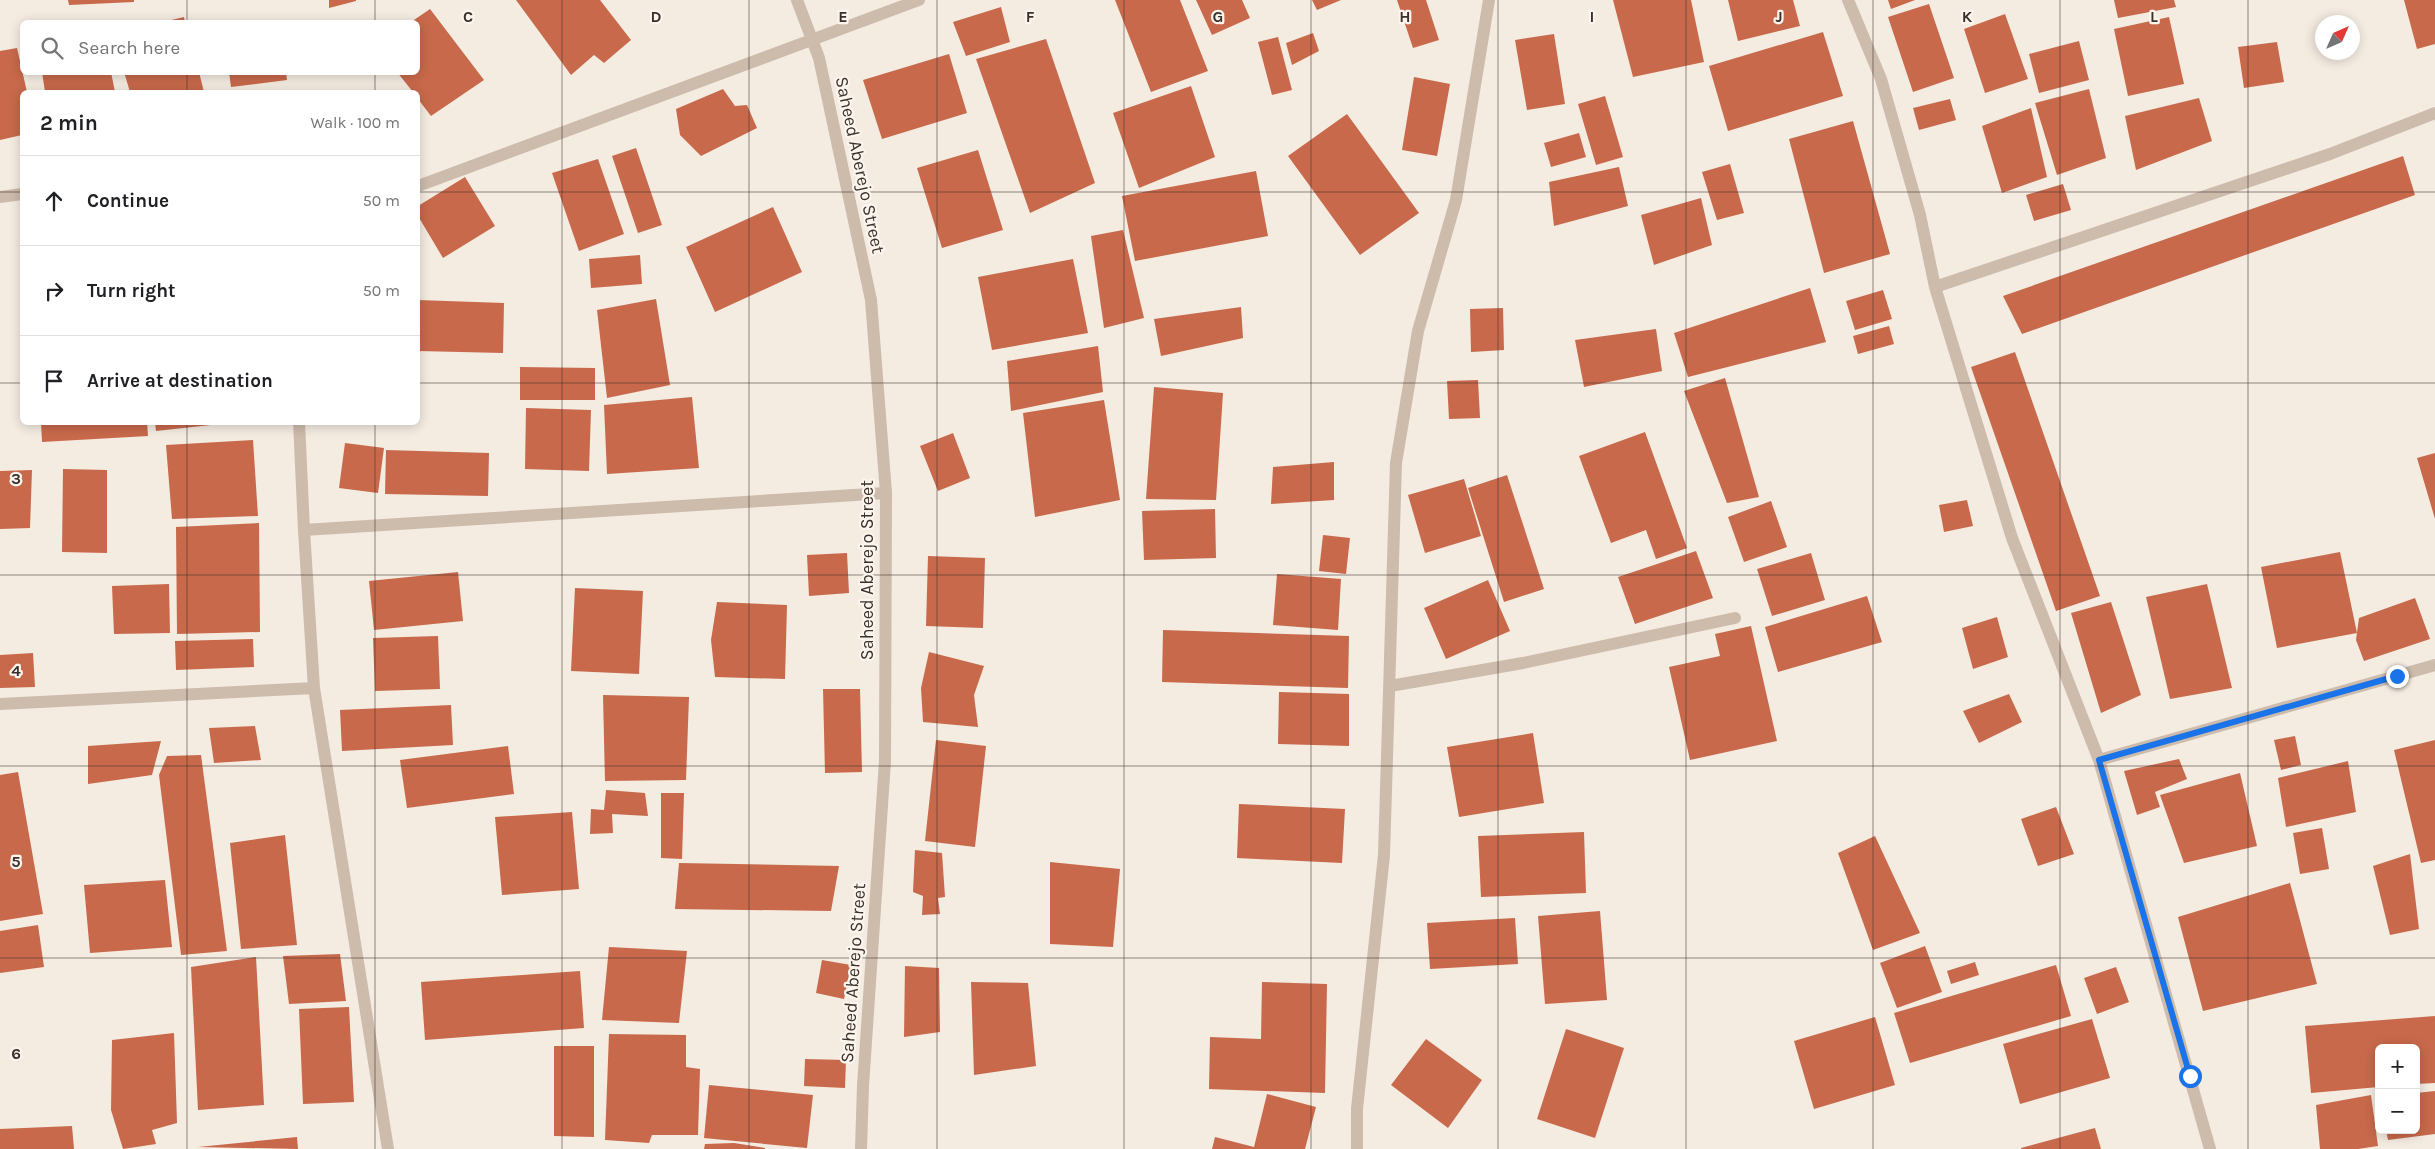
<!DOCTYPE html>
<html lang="en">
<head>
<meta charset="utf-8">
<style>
  body { margin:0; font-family:Karla,sans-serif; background:#f2f2f2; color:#202124 }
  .controls { position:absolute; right:15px; bottom:15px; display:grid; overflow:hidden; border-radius:8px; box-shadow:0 2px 12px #0003 }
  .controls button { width:45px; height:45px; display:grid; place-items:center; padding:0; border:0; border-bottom:1px solid #e0e0e0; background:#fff; color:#202124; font:25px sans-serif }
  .compass { position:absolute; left:2315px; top:15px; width:45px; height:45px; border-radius:50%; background:#fff; box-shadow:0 2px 12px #0003; rotate:45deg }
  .stop { position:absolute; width:15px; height:15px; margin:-11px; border:4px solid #1a73e8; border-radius:50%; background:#fff }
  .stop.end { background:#1a73e8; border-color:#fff; box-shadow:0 1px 5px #0008 }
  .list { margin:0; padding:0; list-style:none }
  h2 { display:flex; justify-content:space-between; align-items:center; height:65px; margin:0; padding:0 20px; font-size:21px }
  h2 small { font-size:16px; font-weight:400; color:#757577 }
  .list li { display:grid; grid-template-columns:32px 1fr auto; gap:15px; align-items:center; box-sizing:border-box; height:90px; padding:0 20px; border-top:1px solid #e0e0e0 }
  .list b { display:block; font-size:19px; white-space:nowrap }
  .list em { font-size:16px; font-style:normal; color:#757577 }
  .icon { flex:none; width:28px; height:28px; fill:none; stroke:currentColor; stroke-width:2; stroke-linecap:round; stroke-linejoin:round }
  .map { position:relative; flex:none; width:2435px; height:1149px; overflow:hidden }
  .search { position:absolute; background:#fff; box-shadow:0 2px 12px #0003; left:20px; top:20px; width:400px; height:55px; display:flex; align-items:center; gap:12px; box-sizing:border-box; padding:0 18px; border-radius:8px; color:#757577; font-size:19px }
  .panel { position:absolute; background:#fff; box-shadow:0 2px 12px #0003; left:20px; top:90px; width:400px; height:335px; border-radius:8px }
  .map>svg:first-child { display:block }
</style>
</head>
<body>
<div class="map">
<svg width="2435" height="1149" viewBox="0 0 2435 1149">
  <rect width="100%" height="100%" fill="#f4ebe1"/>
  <path fill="#c8694b" d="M 68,0 L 134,0 L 134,2 L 69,5 Z
    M 329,0 L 356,0 L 356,1 L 329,8 Z
    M 516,0 L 600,0 L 631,40 L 604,63 L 594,55 L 571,75 Z
    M 1115,0 L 1180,0 L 1208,71 L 1151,92 Z
    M 1196,0 L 1242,0 L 1250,18 L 1212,35 Z
    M 1312,0 L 1341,0 L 1317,10 Z
    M 1397,0 L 1426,0 L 1439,40 L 1413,48 Z
    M 1613,0 L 1691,0 L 1704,62 L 1633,77 Z
    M 1728,0 L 1793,0 L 1800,26 L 1738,41 Z
    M 1888,0 L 1915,0 L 1891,9 Z
    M 2114,0 L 2174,0 L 2176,7 L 2118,18 Z
    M 2404,0 L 2435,0 L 2435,44 L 2417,49 Z
    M 1929,4 L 1954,78 L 1913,92 L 1888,17 Z
    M 1001,7 L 1010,42 L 966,56 L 953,22 Z
    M 430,9 L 484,80 L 431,116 L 418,99 L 418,92 L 413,92 L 397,72 L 418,72 L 418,22 L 411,22 Z
    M 2005,14 L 2028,79 L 1985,93 L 1964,29 Z
    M 184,17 L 185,22 L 163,22 Z
    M 2169,17 L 2184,84 L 2128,96 L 2114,29 Z
    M 1823,32 L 1843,96 L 1728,131 L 1709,66 Z
    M 1313,33 L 1319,51 L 1292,65 L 1286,43 Z
    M 1554,34 L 1565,104 L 1527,110 L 1515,40 Z
    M 1278,37 L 1292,90 L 1272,95 L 1258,42 Z
    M 1046,39 L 1095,183 L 1030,213 L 976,59 Z
    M 2079,41 L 2089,80 L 2039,93 L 2029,54 Z
    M 2277,42 L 2284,82 L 2244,88 L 2238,47 Z
    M 17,48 L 27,92 L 22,92 L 22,135 L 0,140 L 0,51 Z
    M 949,54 L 967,113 L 882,139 L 863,80 Z
    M 42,72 L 111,72 L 115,92 L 45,92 Z
    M 124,72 L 199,72 L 204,92 L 130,92 Z
    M 229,72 L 286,72 L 287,80 L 231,87 Z
    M 1414,77 L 1450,84 L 1437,156 L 1402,150 Z
    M 1191,86 L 1215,157 L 1139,188 L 1113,113 Z
    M 723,89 L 735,106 L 747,105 L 757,128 L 701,156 L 680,135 L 676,109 Z
    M 2089,89 L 2106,158 L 2057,175 L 2035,103 Z
    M 1605,96 L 1623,157 L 1596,165 L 1578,104 Z
    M 2199,98 L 2212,141 L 2136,170 L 2125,116 Z
    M 1950,99 L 1956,120 L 1919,130 L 1913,108 Z
    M 2031,108 L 2047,177 L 2002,193 L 1982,126 Z
    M 1347,114 L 1419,213 L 1360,255 L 1288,156 Z
    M 1853,121 L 1890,254 L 1824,273 L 1789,139 Z
    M 1579,133 L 1586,157 L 1551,167 L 1544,143 Z
    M 636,148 L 662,225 L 638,233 L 612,156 Z
    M 978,150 L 1003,230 L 942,248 L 917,168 Z
    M 2403,156 L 2415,195 L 2022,334 L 2003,296 Z
    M 598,159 L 624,234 L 579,251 L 552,173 Z
    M 1730,164 L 1744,213 L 1717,220 L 1702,172 Z
    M 1619,167 L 1628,206 L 1554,226 L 1549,182 Z
    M 1256,171 L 1268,236 L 1135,261 L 1122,196 Z
    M 465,177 L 495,226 L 443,258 L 418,216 L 418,206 Z
    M 2063,184 L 2071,210 L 2034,221 L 2026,195 Z
    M 1701,198 L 1712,245 L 1654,265 L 1641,215 Z
    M 773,207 L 802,272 L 715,312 L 686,247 Z
    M 1123,230 L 1144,318 L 1104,328 L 1091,236 Z
    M 640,255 L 642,284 L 591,288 L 589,259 Z
    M 1073,259 L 1088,333 L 992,350 L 978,277 Z
    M 1810,288 L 1826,342 L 1688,377 L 1674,333 Z
    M 1883,290 L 1892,319 L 1855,330 L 1846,301 Z
    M 656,299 L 670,385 L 607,398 L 597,310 Z
    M 418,300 L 504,303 L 503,353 L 418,351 Z
    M 1241,307 L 1243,338 L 1161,356 L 1154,319 Z
    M 1503,308 L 1504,350 L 1471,352 L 1470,309 Z
    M 1889,326 L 1894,344 L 1858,354 L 1853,336 Z
    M 1656,329 L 1662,371 L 1584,387 L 1575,340 Z
    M 1098,346 L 1103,392 L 1011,411 L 1007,361 Z
    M 2015,352 L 2100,596 L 2056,611 L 1971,367 Z
    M 520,367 L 595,368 L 595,400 L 520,400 Z
    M 1725,378 L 1759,497 L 1727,503 L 1684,391 Z
    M 1478,380 L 1480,418 L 1449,419 L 1447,381 Z
    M 1154,387 L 1223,393 L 1216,500 L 1146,499 Z
    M 692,397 L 699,468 L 607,474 L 604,405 Z
    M 1104,400 L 1120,500 L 1035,517 L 1023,413 Z
    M 526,408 L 591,410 L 589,471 L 525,469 Z
    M 41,422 L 147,422 L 148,436 L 42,442 Z
    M 155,422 L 220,422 L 220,424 L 156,431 Z
    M 1645,432 L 1687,548 L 1656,559 L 1646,530 L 1611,543 L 1579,456 Z
    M 953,433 L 970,478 L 938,491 L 920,446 Z
    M 253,440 L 258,516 L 172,519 L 166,445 Z
    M 345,443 L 384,448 L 378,493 L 339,488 Z
    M 386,450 L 489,453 L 488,496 L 385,494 Z
    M 2435,453 L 2435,519 L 2417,458 Z
    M 1334,462 L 1334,500 L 1271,504 L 1273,467 Z
    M 63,469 L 107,470 L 107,553 L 62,552 Z
    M 32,470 L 30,528 L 0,529 L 0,471 Z
    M 1507,475 L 1544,589 L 1504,602 L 1468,488 Z
    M 1464,479 L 1481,536 L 1425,553 L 1408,495 Z
    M 1967,500 L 1973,526 L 1944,532 L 1939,505 Z
    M 1771,501 L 1787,547 L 1744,562 L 1728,517 Z
    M 1215,509 L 1216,558 L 1144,560 L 1142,511 Z
    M 259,523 L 260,632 L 177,634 L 176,527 Z
    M 1323,535 L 1350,538 L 1346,574 L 1319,571 Z
    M 1696,551 L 1713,598 L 1635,624 L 1618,577 Z
    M 2340,552 L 2357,633 L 2277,648 L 2261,567 Z
    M 847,553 L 849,593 L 809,596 L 807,555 Z
    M 1811,553 L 1825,600 L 1772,616 L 1757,569 Z
    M 928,556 L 985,558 L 983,628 L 926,626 Z
    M 458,572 L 463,621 L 374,630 L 369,581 Z
    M 1277,574 L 1341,579 L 1338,630 L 1273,625 Z
    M 1488,580 L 1510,631 L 1446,659 L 1424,608 Z
    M 169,584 L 170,633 L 114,634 L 112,586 Z
    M 2207,584 L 2232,688 L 2170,699 L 2146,597 Z
    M 575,588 L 643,591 L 639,674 L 571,671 Z
    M 1867,596 L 1882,642 L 1778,672 L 1765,627 Z
    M 2415,598 L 2430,639 L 2364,661 L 2356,640 L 2359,618 Z
    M 717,602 L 787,605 L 785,679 L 715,677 L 711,640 Z
    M 2111,602 L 2141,695 L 2101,713 L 2071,613 Z
    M 1997,617 L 2008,657 L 1973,669 L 1962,628 Z
    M 1751,626 L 1777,741 L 1690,760 L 1669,667 L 1720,656 L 1715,634 Z
    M 1163,630 L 1349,636 L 1348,688 L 1162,682 Z
    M 438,636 L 440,689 L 375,691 L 373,638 Z
    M 253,639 L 254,667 L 176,670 L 175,641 Z
    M 929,652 L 984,666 L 974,695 L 978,727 L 923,722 L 921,688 Z
    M 33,653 L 35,687 L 0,688 L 0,655 Z
    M 823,689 L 860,689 L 862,772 L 825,773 Z
    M 1279,692 L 1349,694 L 1349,746 L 1278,744 Z
    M 2009,694 L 2022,722 L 1979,743 L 1963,711 Z
    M 603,695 L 689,697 L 686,780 L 605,781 Z
    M 451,705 L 453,745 L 342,751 L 340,710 Z
    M 255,726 L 261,760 L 214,763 L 209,728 Z
    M 1533,733 L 1544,803 L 1459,817 L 1447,747 Z
    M 2295,736 L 2301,765 L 2281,770 L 2274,740 Z
    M 936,740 L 986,746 L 975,847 L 925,841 Z
    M 2435,740 L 2435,860 L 2421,863 L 2394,750 Z
    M 161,741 L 152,775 L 88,784 L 88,746 Z
    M 508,746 L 514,794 L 407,808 L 400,760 Z
    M 201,755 L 227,951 L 181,955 L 159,775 L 167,756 Z
    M 2179,759 L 2187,779 L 2155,792 L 2160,807 L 2137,815 L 2124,771 Z
    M 2348,761 L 2356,812 L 2286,827 L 2278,778 Z
    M 18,772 L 43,914 L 0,921 L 0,775 Z
    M 2240,773 L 2257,846 L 2184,863 L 2160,795 Z
    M 606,790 L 645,793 L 648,816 L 612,814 L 613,833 L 590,834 L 591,809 L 604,810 Z
    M 661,793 L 684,793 L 682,859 L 661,858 Z
    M 1239,804 L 1345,809 L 1342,863 L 1237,858 Z
    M 2056,807 L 2074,854 L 2038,866 L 2021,819 Z
    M 572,812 L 579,889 L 502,895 L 495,817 Z
    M 2322,828 L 2329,869 L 2300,874 L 2293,833 Z
    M 1584,832 L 1586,893 L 1481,897 L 1478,836 Z
    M 285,835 L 297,945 L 241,949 L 230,843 Z
    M 1875,836 L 1920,933 L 1873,950 L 1838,853 Z
    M 915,850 L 942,853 L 945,897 L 938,898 L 940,914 L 922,915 L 923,896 L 913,892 Z
    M 2410,854 L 2419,929 L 2390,935 L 2373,866 Z
    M 1050,862 L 1120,869 L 1113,947 L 1050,944 Z
    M 679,863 L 839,866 L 831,911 L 675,909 Z
    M 165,880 L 172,947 L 90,953 L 84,885 Z
    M 2290,883 L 2317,984 L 2203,1011 L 2178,917 Z
    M 1600,911 L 1607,1000 L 1545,1004 L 1538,916 Z
    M 1515,918 L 1518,964 L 1430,969 L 1427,923 Z
    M 38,925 L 44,967 L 0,973 L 0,931 Z
    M 1925,946 L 1942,992 L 1897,1008 L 1880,963 Z
    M 609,947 L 687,951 L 679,1023 L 602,1020 Z
    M 340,954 L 346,1001 L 289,1004 L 283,956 Z
    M 256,957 L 264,1105 L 198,1110 L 191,967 Z
    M 822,960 L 851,965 L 844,999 L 816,993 Z
    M 1975,962 L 1979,975 L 1951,984 L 1947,971 Z
    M 2056,965 L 2071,1016 L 1910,1063 L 1894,1013 Z
    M 905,966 L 939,968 L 940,1032 L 904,1037 Z
    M 2116,967 L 2129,1002 L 2097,1014 L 2084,978 Z
    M 580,971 L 584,1028 L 425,1040 L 421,982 Z
    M 971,982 L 1028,983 L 1036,1066 L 974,1075 Z
    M 1262,982 L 1327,984 L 1325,1093 L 1209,1089 L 1210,1037 L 1261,1039 Z
    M 349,1007 L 354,1102 L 303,1104 L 299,1009 Z
    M 2435,1016 L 2435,1083 L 2416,1084 L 2416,1048 L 2379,1048 L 2379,1087 L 2311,1093 L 2305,1026 Z
    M 1875,1017 L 1895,1085 L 1814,1109 L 1794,1041 Z
    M 2092,1019 L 2110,1078 L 2020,1104 L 2003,1044 Z
    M 1566,1029 L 1624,1048 L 1595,1138 L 1537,1119 Z
    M 174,1033 L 177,1123 L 152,1130 L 156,1144 L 123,1149 L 111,1110 L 112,1040 Z
    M 609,1034 L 686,1035 L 686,1067 L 700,1069 L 698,1135 L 652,1135 L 649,1143 L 605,1140 Z
    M 1426,1039 L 1482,1080 L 1448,1128 L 1391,1085 Z
    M 554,1046 L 594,1046 L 594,1137 L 554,1136 Z
    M 805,1059 L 846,1060 L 845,1088 L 804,1086 Z
    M 709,1085 L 813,1095 L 807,1148 L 704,1138 Z
    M 2435,1091 L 2435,1134 L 2388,1140 L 2386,1130 L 2416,1130 L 2416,1093 Z
    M 1267,1094 L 1316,1107 L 1305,1149 L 1212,1149 L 1215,1137 L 1254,1147 Z
    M 2371,1095 L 2378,1146 L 2358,1149 L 2320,1149 L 2316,1105 Z
    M 72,1126 L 74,1149 L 0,1149 L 0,1129 Z
    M 2095,1128 L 2101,1149 L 2021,1149 L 2021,1148 Z
    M 297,1137 L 298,1149 L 198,1147 Z
    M 734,1143 L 765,1148 L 765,1149 L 704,1149 L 705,1144 Z"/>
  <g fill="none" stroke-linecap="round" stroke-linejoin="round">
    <path stroke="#cdbbac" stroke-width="12" d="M 797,0 L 819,58 L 871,300 L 886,493 L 885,761 L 863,1086 L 861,1149
      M 1848,0 L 1881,79 L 1920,215 L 1935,287 L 2012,538 L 2099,760 L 2210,1149
      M 418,186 L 919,0
      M 0,197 L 22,194
      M 1935,287 L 2330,154 L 2435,113
      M 299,422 L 304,530 L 314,688 L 388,1149
      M 304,530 L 886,493
      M 1390,686 L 1523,663 L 1735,618
      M 0,704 L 314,688
      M 2099,760 L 2435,665
      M 1357,1149 L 1357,1109 L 1384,855 L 1396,463 L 1418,331 L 1456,200 L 1489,0"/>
  </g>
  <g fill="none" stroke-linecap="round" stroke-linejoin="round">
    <path stroke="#1a73e8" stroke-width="6" d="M 2190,1076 L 2099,760 L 2397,676"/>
  </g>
  <path fill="none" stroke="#3b302b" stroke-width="1" stroke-opacity="0.55" d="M 187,0 L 187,22M 375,0 L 375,22M 562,0 L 562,1149M 749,0 L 749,1149M 937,0 L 937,1149M 1124,0 L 1124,1149M 1311,0 L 1311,1149M 1498,0 L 1498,1149M 1686,0 L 1686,1149M 1873,0 L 1873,1149M 2060,0 L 2060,1149M 2248,0 L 2248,1149M 187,72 L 187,92M 375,72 L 375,92M 0,192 L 22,192M 418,192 L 2435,192M 0,383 L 22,383M 418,383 L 2435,383M 187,422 L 187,1149M 375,422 L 375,1149M 0,575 L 2435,575M 0,766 L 2435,766M 0,958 L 2435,958"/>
  <g text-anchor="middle" stroke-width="4.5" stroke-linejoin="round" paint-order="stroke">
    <g font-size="18" fill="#3b302b" stroke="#fbf5ee">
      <text transform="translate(860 165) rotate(78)" y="6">Saheed Aberejo Street</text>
      <text transform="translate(867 570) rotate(-90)" y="6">Saheed Aberejo Street</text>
      <text transform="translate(853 973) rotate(-86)" y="6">Saheed Aberejo Street</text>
    </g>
  </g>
  <g font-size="16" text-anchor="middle" font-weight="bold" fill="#3b302b" stroke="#fbf5ee" stroke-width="4.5" stroke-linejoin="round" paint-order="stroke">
    <text x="468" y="22">C</text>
    <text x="656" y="22">D</text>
    <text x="843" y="22">E</text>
    <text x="1030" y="22">F</text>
    <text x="1218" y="22">G</text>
    <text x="1405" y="22">H</text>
    <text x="1592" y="22">I</text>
    <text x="1779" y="22">J</text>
    <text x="1967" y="22">K</text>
    <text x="2154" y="22">L</text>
    <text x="16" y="484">3</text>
    <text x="16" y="676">4</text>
    <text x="16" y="867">5</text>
    <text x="16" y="1059">6</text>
  </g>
</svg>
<div class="controls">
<button>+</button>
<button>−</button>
</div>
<svg class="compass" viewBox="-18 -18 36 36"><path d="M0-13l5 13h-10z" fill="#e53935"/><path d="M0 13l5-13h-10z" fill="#757577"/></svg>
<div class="stop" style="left:2190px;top:1076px"></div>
<div class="stop end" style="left:2397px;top:676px"></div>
<div class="search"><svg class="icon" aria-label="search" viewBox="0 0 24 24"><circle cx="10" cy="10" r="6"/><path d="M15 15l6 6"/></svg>Search here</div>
<section class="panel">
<h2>2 min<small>Walk · 100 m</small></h2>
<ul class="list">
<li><svg class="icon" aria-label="ahead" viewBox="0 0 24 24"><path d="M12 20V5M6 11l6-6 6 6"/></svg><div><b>Continue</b></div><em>50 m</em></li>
<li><svg class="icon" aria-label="right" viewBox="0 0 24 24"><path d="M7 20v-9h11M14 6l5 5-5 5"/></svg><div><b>Turn right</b></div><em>50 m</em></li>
<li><svg class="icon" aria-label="arrive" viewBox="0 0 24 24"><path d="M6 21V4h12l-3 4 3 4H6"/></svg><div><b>Arrive at destination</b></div></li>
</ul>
</section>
</div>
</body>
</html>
